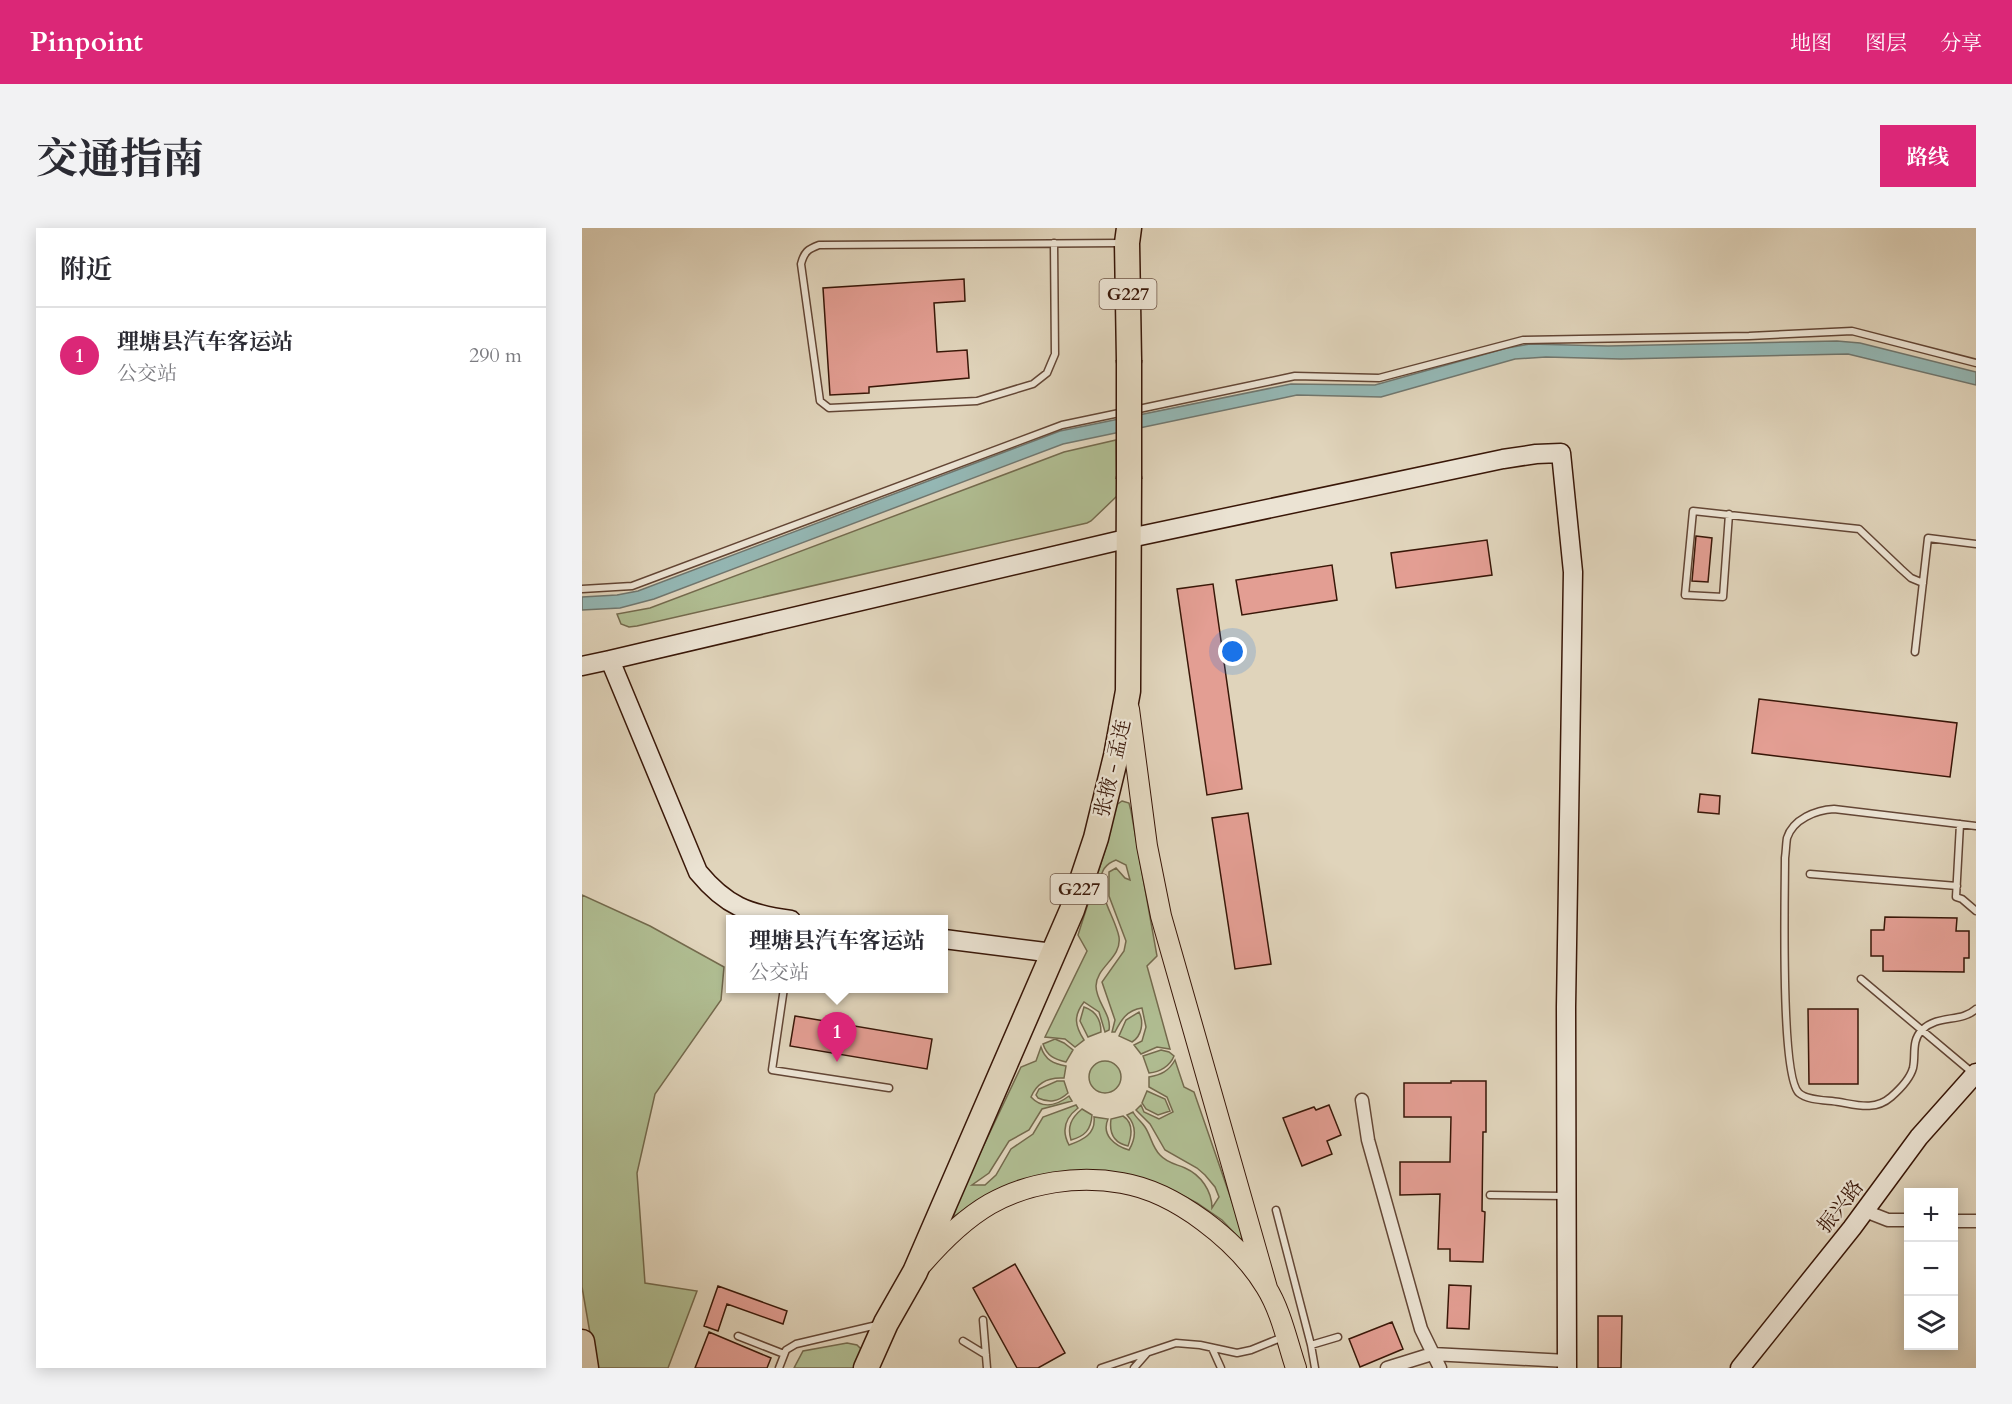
<!DOCTYPE html>
<html lang="zh">
<head>
<meta charset="utf-8">
<style>
  body { margin:0; font-family:Cardo,"Noto Serif SC",serif; background:#f2f2f3; color:#2b2b33 }
  .controls { position:absolute; right:18px; bottom:18px; display:grid; overflow:hidden; border-radius:0px; box-shadow:0 3px 15px #0003 }
  .controls button { width:54px; height:54px; display:grid; place-items:center; padding:0; border:0; border-bottom:2px solid #e1e1e2; background:#fff; color:#2b2b33; font:30px sans-serif }
  .you { position:absolute; left:651px; top:424px; width:21px; height:21px; margin:-15px; border:4px solid #fff; border-radius:50%; background:#1a73e8; box-shadow:0 0 0 9px #1a73e833 }
  .badge { display:grid; place-items:center; width:39px; height:39px; border-radius:50%; background:#db2777; color:#fff; font-size:20px; font-weight:700 }
  .pin { position:absolute; translate:-50% -50px; filter:drop-shadow(0 2px 3px #0008) }
  .pin::after { content:''; position:absolute; top:32px; width:21px; height:18px; background:inherit; clip-path:polygon(0 0,100% 0,50% 100%) }
  .popup { position:absolute; left:144px; top:687px; width:222px; height:78px; box-sizing:border-box; display:grid; place-content:center; border-radius:0px; background:#fff; filter:drop-shadow(0 2px 4px #0005); font-size:20px; white-space:nowrap; color:#7c7c81 }
  .popup b { font-size:22px; color:#2b2b33 }
  .popup::after { content:''; position:absolute; left:50%; top:100%; margin-left:-12px; border:12px solid transparent; border-top-color:#fff }
  .list { margin:0; padding:0; list-style:none }
  h2 { display:flex; justify-content:space-between; align-items:center; height:78px; margin:0; padding:0 24px; font-size:26px }
  h2 small { font-size:20px; font-weight:400; color:#7c7c81 }
  .list li { display:grid; grid-template-columns:39px 1fr auto; gap:18px; align-items:center; box-sizing:border-box; height:96px; padding:0 24px; border-top:2px solid #e1e1e2 }
  .list b { display:block; font-size:22px; white-space:nowrap }
  .list p { margin:0; font-size:20px; white-space:nowrap; color:#7c7c81 }
  .list em { font-size:20px; font-style:normal; color:#7c7c81 }
  .icon { flex:none; width:33px; height:33px; fill:none; stroke:currentColor; stroke-width:2; stroke-linecap:round; stroke-linejoin:round }
  .map { position:relative; flex:none; width:1394px; height:1140px; overflow:hidden; border-radius:0px }
  header { display:flex; align-items:center; gap:36px; box-sizing:border-box; height:84px; padding:0 30px; background:#db2777; color:#fff }
  header strong { font-size:28px }
  nav { display:flex; gap:33px; margin-inline-start:auto; font-size:21px }
  .intro { display:flex; align-items:center; justify-content:space-between; box-sizing:border-box; height:144px; padding:0 36px }
  h1 { margin:0; font-size:42px }
  .button { padding:15px 27px; border-radius:0px; background:#db2777; color:#fff; font-size:21px; font-weight:700 }
  main { display:flex; gap:36px; padding:0 36px }
  aside { flex:1; background:#fff; border-radius:0px; box-shadow:0 3px 15px #0003 }
  .map>svg:first-child { display:block }
</style>
</head>
<body>
<header>
<strong>Pinpoint</strong>
<nav><a>地图</a><a>图层</a><a>分享</a></nav>
</header>
<div class="intro"><h1>交通指南</h1><a class="button">路线</a></div>
<main>
<aside>
<h2>附近<small></small></h2>
<ul class="list">
<li><span class="badge">1</span><div><b>理塘县汽车客运站</b><p>公交站</p></div><em>290 m</em></li>
</ul>
</aside>
<div class="map">
<svg width="1394" height="1140" viewBox="0 0 1394 1140">
  <rect width="100%" height="100%" fill="#e0d4bb"/>
  <filter id="stains"><feTurbulence type="fractalNoise" baseFrequency=".00333" numOctaves="4"/><feColorMatrix values="0 0 0 0 .2 0 0 0 0 .09 0 0 0 0 .02 0 0 0 .5 -.17"/></filter>
  <radialGradient id="worn" r=".72"><stop offset=".6" stop-color="#630" stop-opacity="0"/><stop offset="1" stop-color="#630" stop-opacity=".3"/></radialGradient>
  <path fill="#b0bd92" stroke="#746a4d" stroke-width="1.5" d="M 534,212 L 535,268 L 509,293 L 505,295 L 55,398 L 47,399 L 39,396 L 35,386 L 68,380 L 482,224 Z
    M 540,573 L 547,575 L 549,583 L 575,728 L 565,738 L 588,821 L 575,819 L 559,826 L 552,817 L 560,813 L 564,799 L 560,780 C 545,782 539,792 533,804 L 530,804 L 533,792 L 520,754 L 542,723 L 544,713 L 527,668 L 527,644 L 534,640 L 543,650 L 548,652 L 544,637 L 534,632 C 500,645 533,686 537,709 C 540,730 514,739 514,758 C 514,774 530,787 527,802 L 523,804 L 517,784 L 502,774 C 491,788 493,798 502,812 L 493,819 L 483,811 L 463,809 L 505,723 L 496,707 L 526,613 L 533,578 Z
    M 0,667 L 68,698 L 142,739 L 139,772 L 73,866 L 55,945 L 63,1055 L 115,1063 L 86,1140 L 14,1140 L 0,1059 Z
    M 502,779 C 514,783 519,792 519,804 L 506,809 L 498,793 Z
    M 557,784 C 562,794 560,808 550,814 L 537,808 L 544,792 Z
    M 473,811 L 482,815 L 491,822 L 484,834 C 472,831 465,828 461,816 Z
    M 459,819 C 463,832 472,836 484,838 L 482,850 C 467,849 455,854 449,869 C 460,881 474,878 487,868 L 490,873 L 460,881 L 447,902 L 427,913 L 407,945 L 390,957 L 403,957 L 414,947 L 429,921 L 451,906 L 461,889 L 494,877 L 496,880 C 483,890 479,902 487,917 C 501,912 514,906 512,889 L 526,891 C 519,907 533,918 547,922 C 554,910 555,898 545,887 L 551,884 C 554,890 559,893 563,899 C 569,908 570,919 578,927 C 585,935 594,936 603,940 C 619,947 630,963 630,980 L 637,969 L 633,959 L 623,947 L 615,940 L 583,922 L 568,896 L 554,882 L 559,877 L 562,884 L 577,891 L 591,884 L 585,869 L 567,859 L 567,849 C 579,847 587,843 593,832 L 602,859 L 612,864 L 658,997 L 660,1013 L 640,992 L 615,975 L 586,960 L 558,950 L 410,965 L 371,989 L 379,965 L 439,839 L 454,833 Z
    M 579,822 L 587,824 L 592,828 C 588,838 578,844 567,845 L 561,828 Z
    M507 849a16 16 0 1 1 32 0a16 16 0 1 1-32 0Z
    M 475,853 L 482,853 L 486,865 C 476,874 467,875 456,870 L 454,867 L 457,861 Z
    M 565,863 L 583,871 L 588,883 L 576,887 L 564,881 L 560,875 Z
    M 500,881 L 510,887 C 509,902 503,908 489,912 C 485,899 489,890 500,881 Z
    M 541,888 C 552,895 550,907 546,918 C 532,915 527,905 529,891 Z
    M 265,1115 L 275,1117 L 279,1121 L 273,1140 L 212,1140 L 221,1123 Z"/>
  <path fill="#94b7b4" stroke="#70776f" stroke-width="1.5" d="M 1255,113 L 1278,115 L 1394,144 L 1394,157 L 1266,126 L 1039,131 L 964,129 L 933,131 L 799,169 L 715,167 L 481,216 L 72,371 L 38,380 L 0,382 L 0,369 L 35,367 L 56,363 L 478,203 L 709,156 L 793,157 L 925,120 L 948,116 L 1026,118 Z"/>
  <path fill="#e39e93" stroke="#391708" stroke-width="1.5" d="M 382,51 L 383,73 L 352,75 L 355,124 L 385,122 L 387,150 L 287,159 L 287,165 L 248,167 L 241,60 Z
    M 1114,308 L 1130,310 L 1126,354 L 1110,353 Z
    M 905,312 L 910,347 L 814,360 L 809,325 Z
    M 750,337 L 755,372 L 660,387 L 654,352 Z
    M 631,356 L 660,561 L 625,567 L 595,361 Z
    M 1177,471 L 1375,495 L 1368,549 L 1170,525 Z
    M 1118,566 L 1138,568 L 1137,586 L 1116,584 Z
    M 666,585 L 689,736 L 653,741 L 630,590 Z
    M 1303,689 L 1375,690 L 1374,703 L 1387,703 L 1387,730 L 1382,730 L 1382,744 L 1301,743 L 1301,728 L 1289,728 L 1289,702 L 1302,702 Z
    M 1226,781 L 1276,781 L 1276,856 L 1227,856 Z
    M 213,788 L 350,811 L 345,841 L 208,818 Z
    M 869,853 L 904,853 L 904,904 L 901,904 L 900,983 L 903,984 L 901,1034 L 868,1033 L 868,1021 L 856,1021 L 858,966 L 818,967 L 818,934 L 868,934 L 869,889 L 822,889 L 822,855 L 869,855 Z
    M 747,877 L 759,907 L 745,913 L 750,926 L 720,938 L 701,890 L 732,879 L 734,882 Z
    M 433,1036 L 483,1125 L 456,1140 L 435,1140 L 391,1060 Z
    M 867,1057 L 889,1058 L 887,1101 L 865,1100 Z
    M 136,1058 L 205,1083 L 201,1096 L 145,1076 L 136,1103 L 122,1098 Z
    M 1016,1088 L 1040,1088 L 1039,1140 L 1016,1140 Z
    M 810,1094 L 821,1121 L 778,1139 L 767,1111 Z
    M 127,1104 L 189,1130 L 185,1140 L 113,1140 Z"/>
  <g fill="none" stroke-linecap="round" stroke-linejoin="round">
    <defs>
      <path id="lane" d="M 472,15 L 473,126 L 465,145 L 451,156 L 395,173 L 247,180 L 238,173 L 219,36 C 222,24 226,21 237,17 L 539,15
        M 552,182 L 713,148 L 797,150 L 941,112 L 1167,108 L 1270,103 L 1394,135
        M 1147,286 L 1141,369 L 1103,367 L 1111,283 L 1277,301 L 1319,341 L 1329,350 L 1341,355
        M 0,361 L 50,358 L 480,197 L 542,184
        M 1333,424 L 1346,310 L 1394,316
        M 1378,596 L 1374,669 L 1380,671 L 1394,683
        M 1394,598 L 1252,581 C 1234,582 1211,591 1205,610 C 1204,616 1204,623 1203,630 C 1203,664 1198,848 1217,865 C 1226,873 1246,872 1257,874 C 1275,877 1293,883 1309,869 C 1317,862 1328,851 1331,840 C 1334,827 1329,813 1340,802 C 1356,786 1379,795 1394,781
        M 1228,646 L 1375,658
        M 1279,751 L 1392,846
        M 202,760 L 190,842 L 307,860
        M 908,967 L 984,968
        M 694,982 L 729,1117 L 733,1140
        M 401,1092 L 405,1140
        M 156,1108 L 202,1126
        M 381,1113 L 404,1127
        M 729,1117 L 756,1109
        M 630,1120 L 639,1140
        M 197,1140 L 204,1122 L 214,1116 L 295,1097
        M 519,1140 L 594,1115 L 618,1117 L 655,1125 L 669,1122 L 701,1109
        M 552,1140 L 565,1125"/>
      <path id="street" d="M 780,872 L 786,912 L 839,1101 L 858,1140
        M 1283,983 L 1306,992 L 1326,992
        M 1372,993 L 1394,993
        M 805,1140 L 850,1126 L 985,1133"/>
      <path id="secondary" d="M 0,438 L 28,432
        M 209,692 C 166,686 144,678 116,644 L 28,432 L 548,310 L 921,231 L 954,226 L 979,225 L 991,344 L 984,779 L 985,1140
        M 362,711 L 471,725
        M 1158,1140 L 1270,1000 L 1337,909 L 1394,845"/>
      <path id="primary" d="M 547,481 L 565,618 L 579,688 L 685,1060
        M 340,1036 C 360,1013 382,991 408,976 C 447,954 497,947 540,955 C 594,964 656,1013 684,1059 C 699,1083 705,1113 714,1140"/>
      <path id="highway" d="M 547,0 L 545,15 L 547,132
        M 0,1114 L 4,1140
        M 284,1140 L 304,1095 L 333,1044 L 490,682 L 514,610 L 534,528 L 546,463 L 547,251"/>
    </defs>
    <use href="#lane" stroke="#634635" stroke-width="9"/>
    <use href="#street" stroke="#634635" stroke-width="15"/>
    <use href="#secondary" stroke="#391708" stroke-width="21"/>
    <use href="#primary" stroke="#391708" stroke-width="22"/>
    <use href="#highway" stroke="#391708" stroke-width="27"/>
    <use href="#lane" stroke="#ebe3d3" stroke-width="6"/>
    <use href="#street" stroke="#ebe3d3" stroke-width="12"/>
    <use href="#secondary" stroke="#ebe3d3" stroke-width="18"/>
    <use href="#primary" stroke="#e0d4bb" stroke-width="20"/>
    <use href="#highway" stroke="#e0d4bb" stroke-width="24"/>
    <defs>
      <path id="highway-bridge" d="M 547,251 L 547,132"/>
    </defs>
    <use href="#highway-bridge" stroke="#391708" stroke-width="27" stroke-linecap="butt"/>
    <use href="#highway-bridge" stroke="#e0d4bb" stroke-width="24"/>
  </g>
  <g text-anchor="middle" stroke-width="4.5" stroke-linejoin="round" paint-order="stroke">
    <g fill="#ebe3d3" stroke="#6e5445" stroke-width="1.5">
      <rect x="517.5" y="51" width="57" height="30" rx="4.5"/>
      <rect x="468.5" y="646" width="57" height="30" rx="4.5"/>
    </g>
    <g font-size="18" font-weight="bold" fill="#391708">
      <text x="546" y="72">G227</text>
      <text x="497" y="667">G227</text>
    </g>
    <g font-size="20" fill="#391708" stroke="#ebe3d3">
      <text transform="translate(530 540) rotate(-77)" y="7">张掖 - 孟连</text>
      <text transform="translate(1258 978) rotate(-52)" y="7">振兴路</text>
    </g>
  </g>
  <rect width="100%" height="100%" filter="url(#stains)"/>
  <rect width="100%" height="100%" fill="url(#worn)"/>
</svg>
<div class="controls">
<button>+</button>
<button>−</button>
<button><svg class="icon" aria-label="layers" viewBox="0 0 24 24"><path d="M12 4l9 5-9 5-9-5zM3 14l9 5 9-5"/></svg></button>
</div>
<div class="you"></div>
<div class="pin badge" style="left:255px;top:834px">1</div>
<div class="popup"><b>理塘县汽车客运站</b>公交站</div>
</div>
</main>
</body>
</html>
